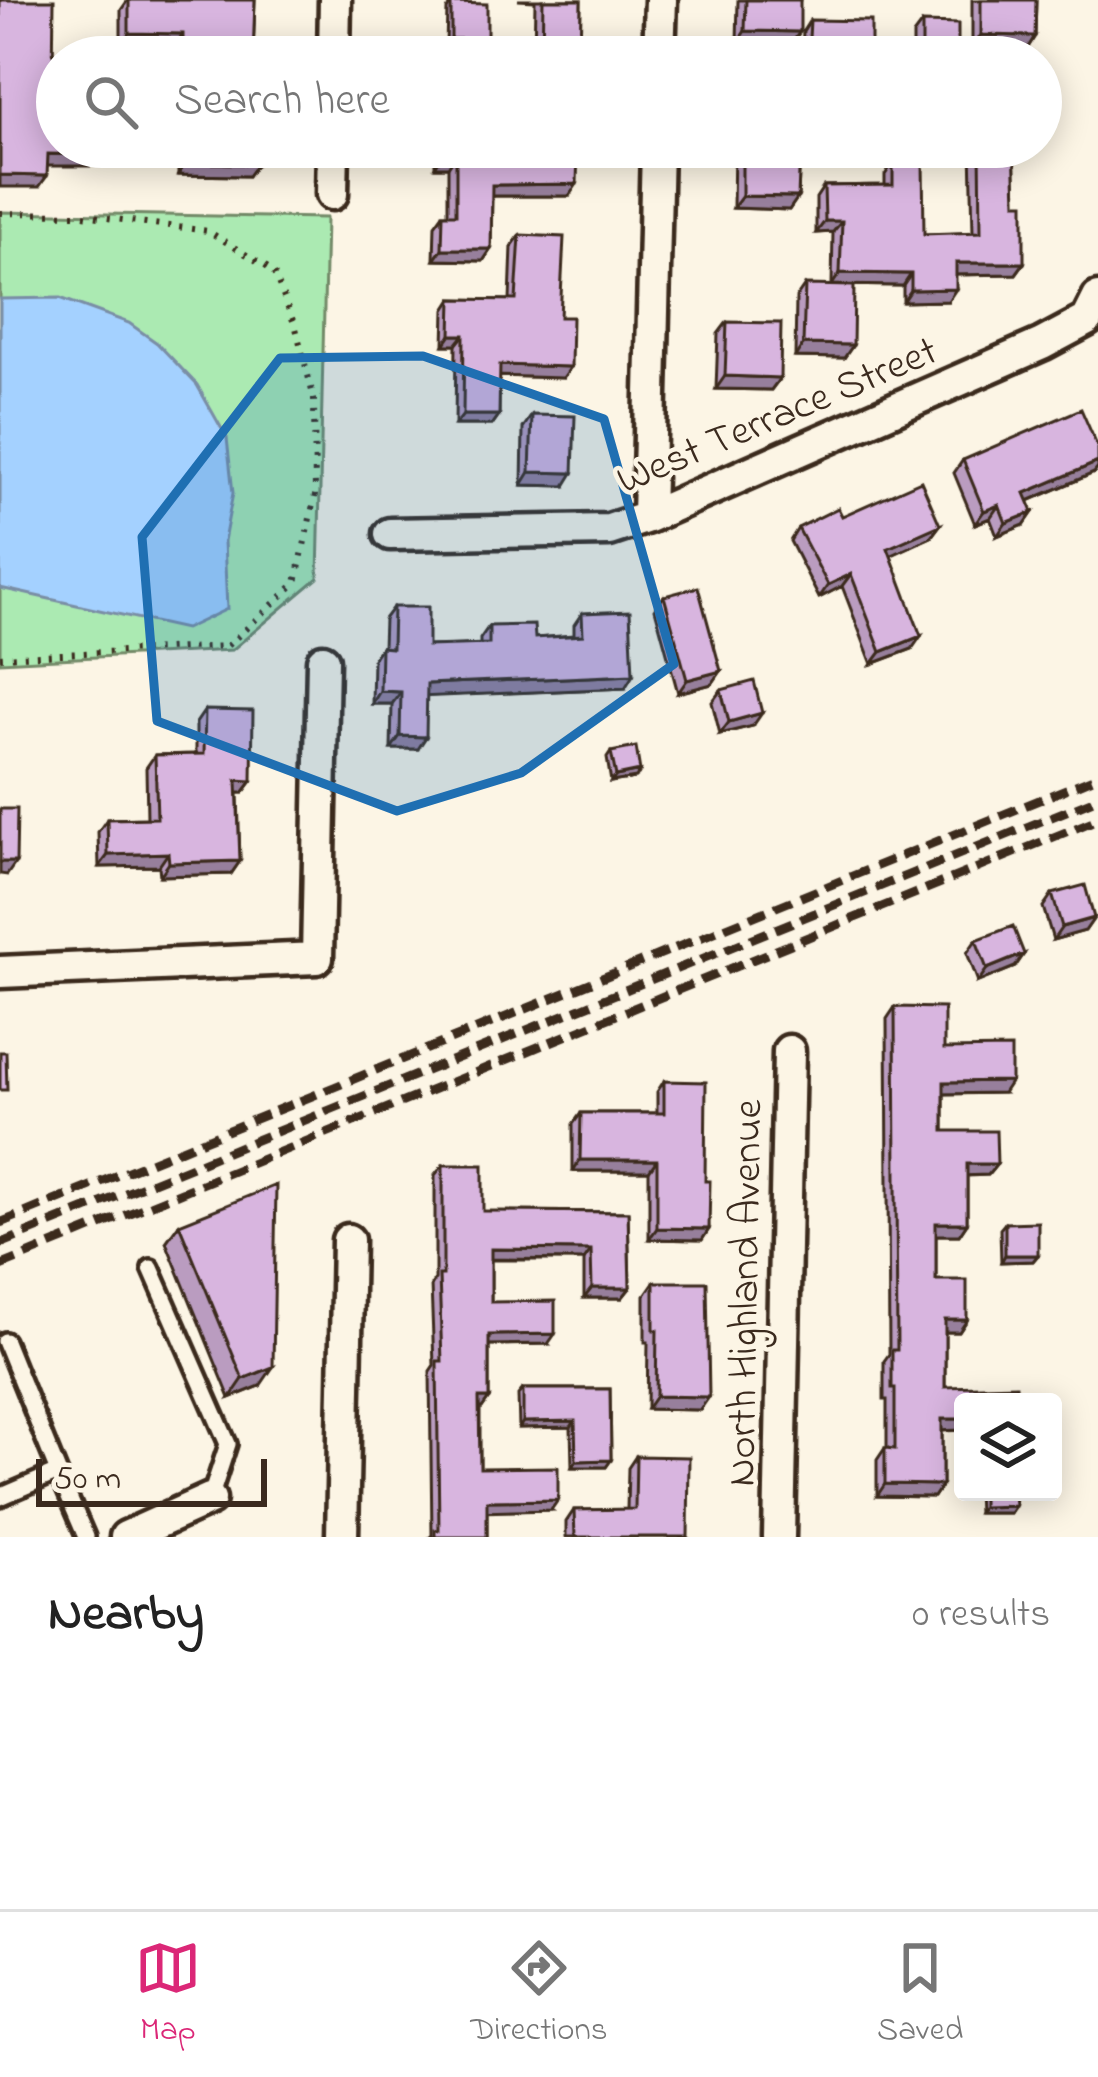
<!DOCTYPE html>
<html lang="en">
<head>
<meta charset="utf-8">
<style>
  body { margin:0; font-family:"Indie Flower",sans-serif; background:#f6f6f6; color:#222 }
  .controls { position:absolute; right:36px; bottom:36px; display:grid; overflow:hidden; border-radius:12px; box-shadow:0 6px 30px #0003 }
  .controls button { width:108px; height:108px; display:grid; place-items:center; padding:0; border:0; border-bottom:3px solid #e0e0e0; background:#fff; color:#222; font:60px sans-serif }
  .scale { position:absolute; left:36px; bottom:30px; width:231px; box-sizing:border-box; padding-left:12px; border:6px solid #3b2a1e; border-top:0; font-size:33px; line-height:42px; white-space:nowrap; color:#3b2a1e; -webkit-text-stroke:9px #fcf5e5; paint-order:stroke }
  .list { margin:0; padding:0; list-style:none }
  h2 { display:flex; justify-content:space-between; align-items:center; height:156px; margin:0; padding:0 48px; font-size:51px }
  h2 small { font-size:39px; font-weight:400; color:#767676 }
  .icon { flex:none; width:66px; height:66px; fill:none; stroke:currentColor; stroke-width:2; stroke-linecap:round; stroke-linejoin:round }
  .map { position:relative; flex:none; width:1098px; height:1537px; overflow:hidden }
  .search { position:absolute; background:#fff; box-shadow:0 6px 30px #0003; left:36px; right:36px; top:36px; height:132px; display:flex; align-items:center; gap:30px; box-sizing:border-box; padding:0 42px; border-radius:66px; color:#767676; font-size:45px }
  .sheet { height:372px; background:#fff }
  nav { display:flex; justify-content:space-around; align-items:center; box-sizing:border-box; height:168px; border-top:3px solid #e0e0e0; background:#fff; font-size:33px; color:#767676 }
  nav a { display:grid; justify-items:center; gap:6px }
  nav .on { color:#db2777 }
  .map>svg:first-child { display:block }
</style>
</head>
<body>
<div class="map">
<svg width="1098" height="1537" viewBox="0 0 1098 1537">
  <rect width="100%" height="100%" fill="#fcf5e5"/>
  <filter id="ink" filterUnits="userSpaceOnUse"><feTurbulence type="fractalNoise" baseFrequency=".00833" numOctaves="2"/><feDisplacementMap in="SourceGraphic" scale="24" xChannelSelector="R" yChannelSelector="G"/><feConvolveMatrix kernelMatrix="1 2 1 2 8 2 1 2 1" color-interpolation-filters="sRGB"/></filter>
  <g filter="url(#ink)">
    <path fill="#abeab2" stroke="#738a68" stroke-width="3" d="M 0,212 L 326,218 L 318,578 L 232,650 L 0,662 Z"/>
    <path fill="#a4d1ff" stroke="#7a8ea5" stroke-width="3" d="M 60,298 L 129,323 L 157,343 L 197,385 L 227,438 L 233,493 L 224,541 L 227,609 L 185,629 L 0,588 L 0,299 Z"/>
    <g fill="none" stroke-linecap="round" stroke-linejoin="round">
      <defs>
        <path id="service" d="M 151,1268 L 228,1444 L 210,1499
          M 5,1341 L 58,1472
          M 0,1497 L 58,1472 L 86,1537"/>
        <path id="minor" d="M 334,57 L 335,0
          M 659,57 L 661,0
          M 332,194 L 333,147
          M 648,517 L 657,147
          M 390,534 L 609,530 L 648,517 L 1042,344 L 1087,320 L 1098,298
          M 0,972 L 317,958 L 323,660
          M 126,1537 L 210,1499
          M 342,1537 L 348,1240
          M 779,1537 L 789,1051"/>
      </defs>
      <use href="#service" stroke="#3b2a1e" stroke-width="24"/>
      <use href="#minor" stroke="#3b2a1e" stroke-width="39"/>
      <path stroke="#3b2a1e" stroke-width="6" stroke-dasharray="3 9" stroke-linecap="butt" d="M 0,213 L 76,214 L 208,231 L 273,271 L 296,328 L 314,399 L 315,495 L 296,583 L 227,646 L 0,657"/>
      <use href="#service" stroke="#fcf5e5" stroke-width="15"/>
      <use href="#minor" stroke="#fcf5e5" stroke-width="30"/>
      <path stroke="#3b2a1e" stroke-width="9" stroke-dasharray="18 9" stroke-linecap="butt" d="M 0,1223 L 1098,776
        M 0,1244 L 1098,798
        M 0,1266 L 1098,819"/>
    </g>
    <path fill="#ba9cc0" stroke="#3b2a1e" stroke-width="3" d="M 128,0 L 255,0 L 253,57 L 175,57 L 175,45 L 121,45 L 121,10 Z
      M 518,0 L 581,0 L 580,57 L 519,57 L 521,54 L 534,54 L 535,1 Z
      M 738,0 L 800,0 L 791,44 L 737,43 Z
      M 972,0 L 1036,0 L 1035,36 L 1027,49 L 972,48 Z
      M 451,3 L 487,39 L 482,46 L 446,45 L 447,10 Z
      M 810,20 L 871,57 L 802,57 L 803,31 Z
      M 922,23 L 958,57 L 913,57 L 913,35 Z
      M 178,147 L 257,147 L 248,176 L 178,175 Z
      M 435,147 L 578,147 L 569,196 L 492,196 L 491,249 L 483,261 L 434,260 L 435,225 L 443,214 L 448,214 L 448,167 L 435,167 Z
      M 734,147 L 800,147 L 798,197 L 789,210 L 733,208 Z
      M 971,147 L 1026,147 L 1024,149 L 1014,149 L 1016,203 L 1024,263 L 1016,274 L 956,275 L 948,301 L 903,302 L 903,286 L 832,285 L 833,232 L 816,233 L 816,198 L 824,186 L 885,185 L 885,175 L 893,163 L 924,234 L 973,233 Z
      M 520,235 L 560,317 L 563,378 L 499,376 L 499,415 L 492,425 L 455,425 L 456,345 L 444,345 L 445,310 L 452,299 L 510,300 L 512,246 Z
      M 805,285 L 853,345 L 844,358 L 795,357 L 796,298 Z
      M 727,322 L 780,378 L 771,390 L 716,389 L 718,334 Z
      M 532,415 L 565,486 L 522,485 L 523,428 Z
      M 1098,448 L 1098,468 L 1094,473 L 1028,501 L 1033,512 L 1024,525 L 997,536 L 990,518 L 975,524 L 954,473 L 963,460 Z
      M 842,516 L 940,525 L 931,537 L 891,555 L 912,649 L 872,664 L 842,586 L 819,598 L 790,541 L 798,528 Z
      M 664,596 L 721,671 L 712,684 L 678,693 L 655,609 Z
      M 393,607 L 428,646 L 480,645 L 480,639 L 489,626 L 535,638 L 574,635 L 574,625 L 582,613 L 625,688 L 427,696 L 418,749 L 391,749 L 392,704 L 372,704 L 373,659 L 381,647 L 383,647 L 384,619 Z
      M 721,690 L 753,726 L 720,734 L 712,702 Z
      M 205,710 L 252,781 L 243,793 L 238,793 L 240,861 L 231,874 L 160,876 L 159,866 L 99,867 L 98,832 L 107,819 L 147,818 L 146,768 L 155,755 L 196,754 L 196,723 Z
      M 611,752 L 640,771 L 636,778 L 611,782 L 607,758 Z
      M 1052,894 L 1094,918 L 1085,931 L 1053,940 L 1043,907 Z
      M 976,940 L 1024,954 L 1015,967 L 978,982 L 967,953 Z
      M 895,1007 L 944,1049 L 1003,1093 L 944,1094 L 944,1131 L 997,1164 L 988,1175 L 967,1176 L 967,1223 L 959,1235 L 936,1235 L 936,1280 L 967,1320 L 959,1332 L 945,1332 L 945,1387 L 963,1402 L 963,1430 L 942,1431 L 942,1485 L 934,1497 L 877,1496 L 877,1460 L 885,1448 L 887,1448 L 887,1400 L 884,1400 L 884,1361 L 889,1354 L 887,1019 Z
      M 664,1081 L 705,1181 L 709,1229 L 702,1240 L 649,1239 L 649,1171 L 573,1171 L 573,1124 L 581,1113 L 657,1113 L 657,1092 Z
      M 443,1165 L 483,1211 L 628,1212 L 630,1288 L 622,1298 L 584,1298 L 584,1260 L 491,1260 L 491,1302 L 548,1344 L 489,1345 L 489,1398 L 482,1408 L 480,1408 L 480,1468 L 551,1510 L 487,1511 L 487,1537 L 430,1537 L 432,1535 L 430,1371 L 434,1365 L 431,1285 L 435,1279 L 435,1175 Z
      M 1005,1223 L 1038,1255 L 1033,1261 L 1001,1262 L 1000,1229 Z
      M 179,1224 L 260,1386 L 230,1398 L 166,1242 Z
      M 654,1282 L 700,1410 L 647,1409 L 648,1342 L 645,1342 L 645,1295 Z
      M 523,1389 L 610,1389 L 611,1460 L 606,1467 L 572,1467 L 571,1427 L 519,1428 L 518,1395 Z
      M 636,1456 L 688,1537 L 566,1537 L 566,1522 L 574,1510 L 627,1510 L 628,1468 Z
      M 977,1492 L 1014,1492 L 1010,1513 L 978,1513 Z"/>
    <path fill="#977f9c" stroke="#3b2a1e" stroke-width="3" d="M 745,31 L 800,32 L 791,44 L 737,43 Z
      M 129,33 L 183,34 L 175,45 L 121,45 Z
      M 981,35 L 1035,36 L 1027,49 L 972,48 Z
      M 451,39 L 487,39 L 482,46 L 446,45 Z
      M 48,154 L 98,155 L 90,166 L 40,166 Z
      M 443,155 L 456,155 L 448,167 L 435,167 Z
      M 186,163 L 257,164 L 248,176 L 178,175 Z
      M 0,175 L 47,176 L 39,187 L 0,187 Z
      M 577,184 L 569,196 L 484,196 L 492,185 Z
      M 742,196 L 798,197 L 789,210 L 733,208 Z
      M 825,221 L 842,221 L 833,232 L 816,233 Z
      M 442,249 L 491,249 L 483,261 L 434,260 Z
      M 956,263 L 1024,263 L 1016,274 L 947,275 Z
      M 840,273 L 911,274 L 903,286 L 832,285 Z
      M 956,289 L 948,301 L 903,302 L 911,290 Z
      M 451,335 L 464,335 L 456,345 L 444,345 Z
      M 803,344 L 853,345 L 844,358 L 795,357 Z
      M 500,365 L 571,367 L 563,378 L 492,376 Z
      M 725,376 L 780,378 L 771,390 L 716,389 Z
      M 463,415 L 499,415 L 492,425 L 455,425 Z
      M 1098,462 L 1098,468 L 1094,473 L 1016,506 L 1025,493 Z
      M 530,472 L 573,473 L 565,486 L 522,485 Z
      M 999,505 L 990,518 L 975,524 L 984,511 Z
      M 1033,512 L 1024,525 L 997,536 L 1006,523 Z
      M 940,525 L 931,537 L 879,561 L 888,548 Z
      M 851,574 L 842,586 L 819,598 L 828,585 Z
      M 921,636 L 912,649 L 872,664 L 881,652 Z
      M 721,671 L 712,684 L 678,693 L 687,680 Z
      M 633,675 L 625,688 L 419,697 L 427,684 Z
      M 380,691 L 401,692 L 392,704 L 372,704 Z
      M 762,713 L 753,726 L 720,734 L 729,722 Z
      M 400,736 L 426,737 L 418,749 L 391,749 Z
      M 640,771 L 636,778 L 611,782 L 616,776 Z
      M 237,780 L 252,781 L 243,793 L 228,793 Z
      M 168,853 L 159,866 L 99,867 L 108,855 Z
      M 240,861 L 231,874 L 160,876 L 169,863 Z
      M 0,862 L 16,862 L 7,875 L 0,874 Z
      M 1094,918 L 1085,931 L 1053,940 L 1062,927 Z
      M 1024,954 L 1015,967 L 978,982 L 987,969 Z
      M 1011,1081 L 1003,1093 L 935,1094 L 944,1082 Z
      M 580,1160 L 657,1160 L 649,1171 L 573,1171 Z
      M 967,1164 L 997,1164 L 988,1175 L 958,1176 Z
      M 936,1223 L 967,1223 L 959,1235 L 928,1235 Z
      M 657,1228 L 709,1229 L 702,1240 L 649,1239 Z
      M 491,1249 L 591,1250 L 584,1260 L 484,1259 Z
      M 1005,1255 L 1038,1255 L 1033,1261 L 1001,1262 Z
      M 592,1288 L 630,1288 L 622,1298 L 584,1298 Z
      M 945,1320 L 967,1320 L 959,1332 L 937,1332 Z
      M 555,1334 L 548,1344 L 482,1345 L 489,1335 Z
      M 273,1367 L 260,1386 L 230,1398 L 243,1379 Z
      M 656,1396 L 709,1397 L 700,1410 L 647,1409 Z
      M 479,1398 L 489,1398 L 482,1408 L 472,1408 Z
      M 942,1419 L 963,1419 L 963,1430 L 934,1431 Z
      M 575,1421 L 571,1427 L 519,1428 L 523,1422 Z
      M 611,1460 L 606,1467 L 572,1467 L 576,1461 Z
      M 885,1484 L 942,1485 L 934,1497 L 877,1496 Z
      M 558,1500 L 551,1510 L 480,1512 L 487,1501 Z
      M 1015,1506 L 1010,1513 L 978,1513 L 982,1507 Z"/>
    <path fill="#d8b5df" stroke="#3b2a1e" stroke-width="3" d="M 0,0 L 54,0 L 53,75 L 57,75 L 57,147 L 98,147 L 98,155 L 48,154 L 47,176 L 0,175 Z
      M 129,0 L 255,0 L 253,57 L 183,57 L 183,34 L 129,33 Z
      M 543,0 L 581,0 L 580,57 L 521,57 L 521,54 L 542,55 Z
      M 746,0 L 800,0 L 800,32 L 745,31 Z
      M 981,0 L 1036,0 L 1035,36 L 981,35 Z
      M 451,3 L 487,4 L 487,39 L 451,39 Z
      M 810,20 L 871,21 L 871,57 L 808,57 Z
      M 922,23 L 958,24 L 958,57 L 922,57 Z
      M 186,147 L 257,147 L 257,164 L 186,163 Z
      M 443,147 L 578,147 L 577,184 L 492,185 L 491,249 L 442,249 L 443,214 L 456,214 L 456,155 L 443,155 Z
      M 742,147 L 800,147 L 798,197 L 742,196 Z
      M 980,147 L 1014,147 L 1016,203 L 1024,203 L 1024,263 L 956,263 L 956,289 L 911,290 L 911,274 L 840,273 L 842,221 L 825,221 L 824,186 L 893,185 L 893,163 L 923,162 L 924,234 L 981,232 Z
      M 520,235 L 564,237 L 560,317 L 572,317 L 571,367 L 500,365 L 499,415 L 463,415 L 464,335 L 451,335 L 452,299 L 516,300 Z
      M 805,285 L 854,286 L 853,345 L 803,344 Z
      M 727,322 L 781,323 L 780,378 L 725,376 Z
      M 1081,409 L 1098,448 L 1098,462 L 1025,493 L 1033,512 L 1006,523 L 999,505 L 984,511 L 963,460 Z
      M 532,415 L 575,416 L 573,473 L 530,472 Z
      M 921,481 L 940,525 L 888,548 L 921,636 L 881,652 L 851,574 L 828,585 L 798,528 L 838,508 L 842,516 Z
      M 698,587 L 721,671 L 687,680 L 664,596 Z
      M 393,607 L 428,607 L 428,646 L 489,644 L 489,626 L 534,625 L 535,638 L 583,635 L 582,613 L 630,611 L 633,675 L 427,684 L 426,737 L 400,736 L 401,692 L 380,691 L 381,647 L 392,648 Z
      M 754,681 L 762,713 L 729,722 L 721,690 Z
      M 205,710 L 253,711 L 252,781 L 237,780 L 240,861 L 169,863 L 168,853 L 108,855 L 107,819 L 157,818 L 155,755 L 204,754 Z
      M 636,747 L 640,771 L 616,776 L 611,752 Z
      M 0,809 L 17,809 L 16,862 L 0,862 Z
      M 1085,885 L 1094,918 L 1062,927 L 1052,894 Z
      M 1013,926 L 1024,954 L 987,969 L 976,940 Z
      M 895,1007 L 944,1008 L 944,1049 L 1011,1048 L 1011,1081 L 944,1082 L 944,1131 L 996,1131 L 997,1164 L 967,1164 L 967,1223 L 936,1223 L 936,1280 L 967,1280 L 967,1320 L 945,1320 L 945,1387 L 1016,1385 L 1017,1402 L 963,1402 L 963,1419 L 942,1419 L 942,1485 L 885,1484 L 885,1448 L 895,1449 L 895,1388 L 892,1388 L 892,1350 L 897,1350 Z
      M 0,1052 L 6,1052 L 7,1090 L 0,1090 Z
      M 664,1081 L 706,1082 L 705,1181 L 710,1181 L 709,1229 L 657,1228 L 657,1160 L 580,1160 L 581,1113 L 664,1113 Z
      M 443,1165 L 483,1165 L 483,1211 L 628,1212 L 630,1288 L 592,1288 L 591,1250 L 491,1249 L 491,1302 L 555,1301 L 555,1334 L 489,1335 L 489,1398 L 479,1398 L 480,1468 L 558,1467 L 558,1500 L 487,1501 L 487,1537 L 435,1537 L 435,1530 L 439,1530 L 437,1361 L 442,1361 L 439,1275 L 443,1275 Z
      M 276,1185 L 273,1367 L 243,1379 L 179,1224 Z
      M 1038,1222 L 1038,1255 L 1005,1255 L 1005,1223 Z
      M 654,1282 L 707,1282 L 709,1397 L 656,1396 L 657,1330 L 654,1330 Z
      M 523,1389 L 610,1389 L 611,1460 L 576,1461 L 575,1421 L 523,1422 Z
      M 636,1456 L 689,1457 L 688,1537 L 575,1537 L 574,1510 L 635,1509 Z
      M 982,1492 L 1014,1492 L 1015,1506 L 982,1507 Z"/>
  </g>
  <path fill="#1f6fb2" fill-opacity="0.2" stroke="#1f6fb2" stroke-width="9" stroke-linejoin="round" d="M 423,356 L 604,419 L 674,664 L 521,773 L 397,811 L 157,721 L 142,537 L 280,358 Z"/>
  <g text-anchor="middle" stroke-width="9" stroke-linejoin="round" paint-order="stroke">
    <g font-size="42" fill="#3b2a1e" stroke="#fcf5e5">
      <text transform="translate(776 413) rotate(-23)" y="15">West Terrace Street</text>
      <text transform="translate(742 1293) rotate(-89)" y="15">North Highland Avenue</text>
    </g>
  </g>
</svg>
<div class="controls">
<button><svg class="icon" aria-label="layers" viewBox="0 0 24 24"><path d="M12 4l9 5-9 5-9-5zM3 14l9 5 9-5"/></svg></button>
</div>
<div class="scale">50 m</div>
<div class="search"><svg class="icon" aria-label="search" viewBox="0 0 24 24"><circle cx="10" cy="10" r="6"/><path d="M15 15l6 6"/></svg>Search here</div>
</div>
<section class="sheet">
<h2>Nearby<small>0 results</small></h2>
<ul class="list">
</ul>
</section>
<nav>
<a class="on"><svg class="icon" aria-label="map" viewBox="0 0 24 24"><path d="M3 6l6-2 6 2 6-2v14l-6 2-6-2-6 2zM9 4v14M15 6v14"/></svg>Map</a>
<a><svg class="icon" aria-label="directions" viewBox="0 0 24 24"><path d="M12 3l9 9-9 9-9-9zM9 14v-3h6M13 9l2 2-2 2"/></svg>Directions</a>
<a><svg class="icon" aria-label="saved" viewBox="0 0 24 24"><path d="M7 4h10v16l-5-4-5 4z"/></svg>Saved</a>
</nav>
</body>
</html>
